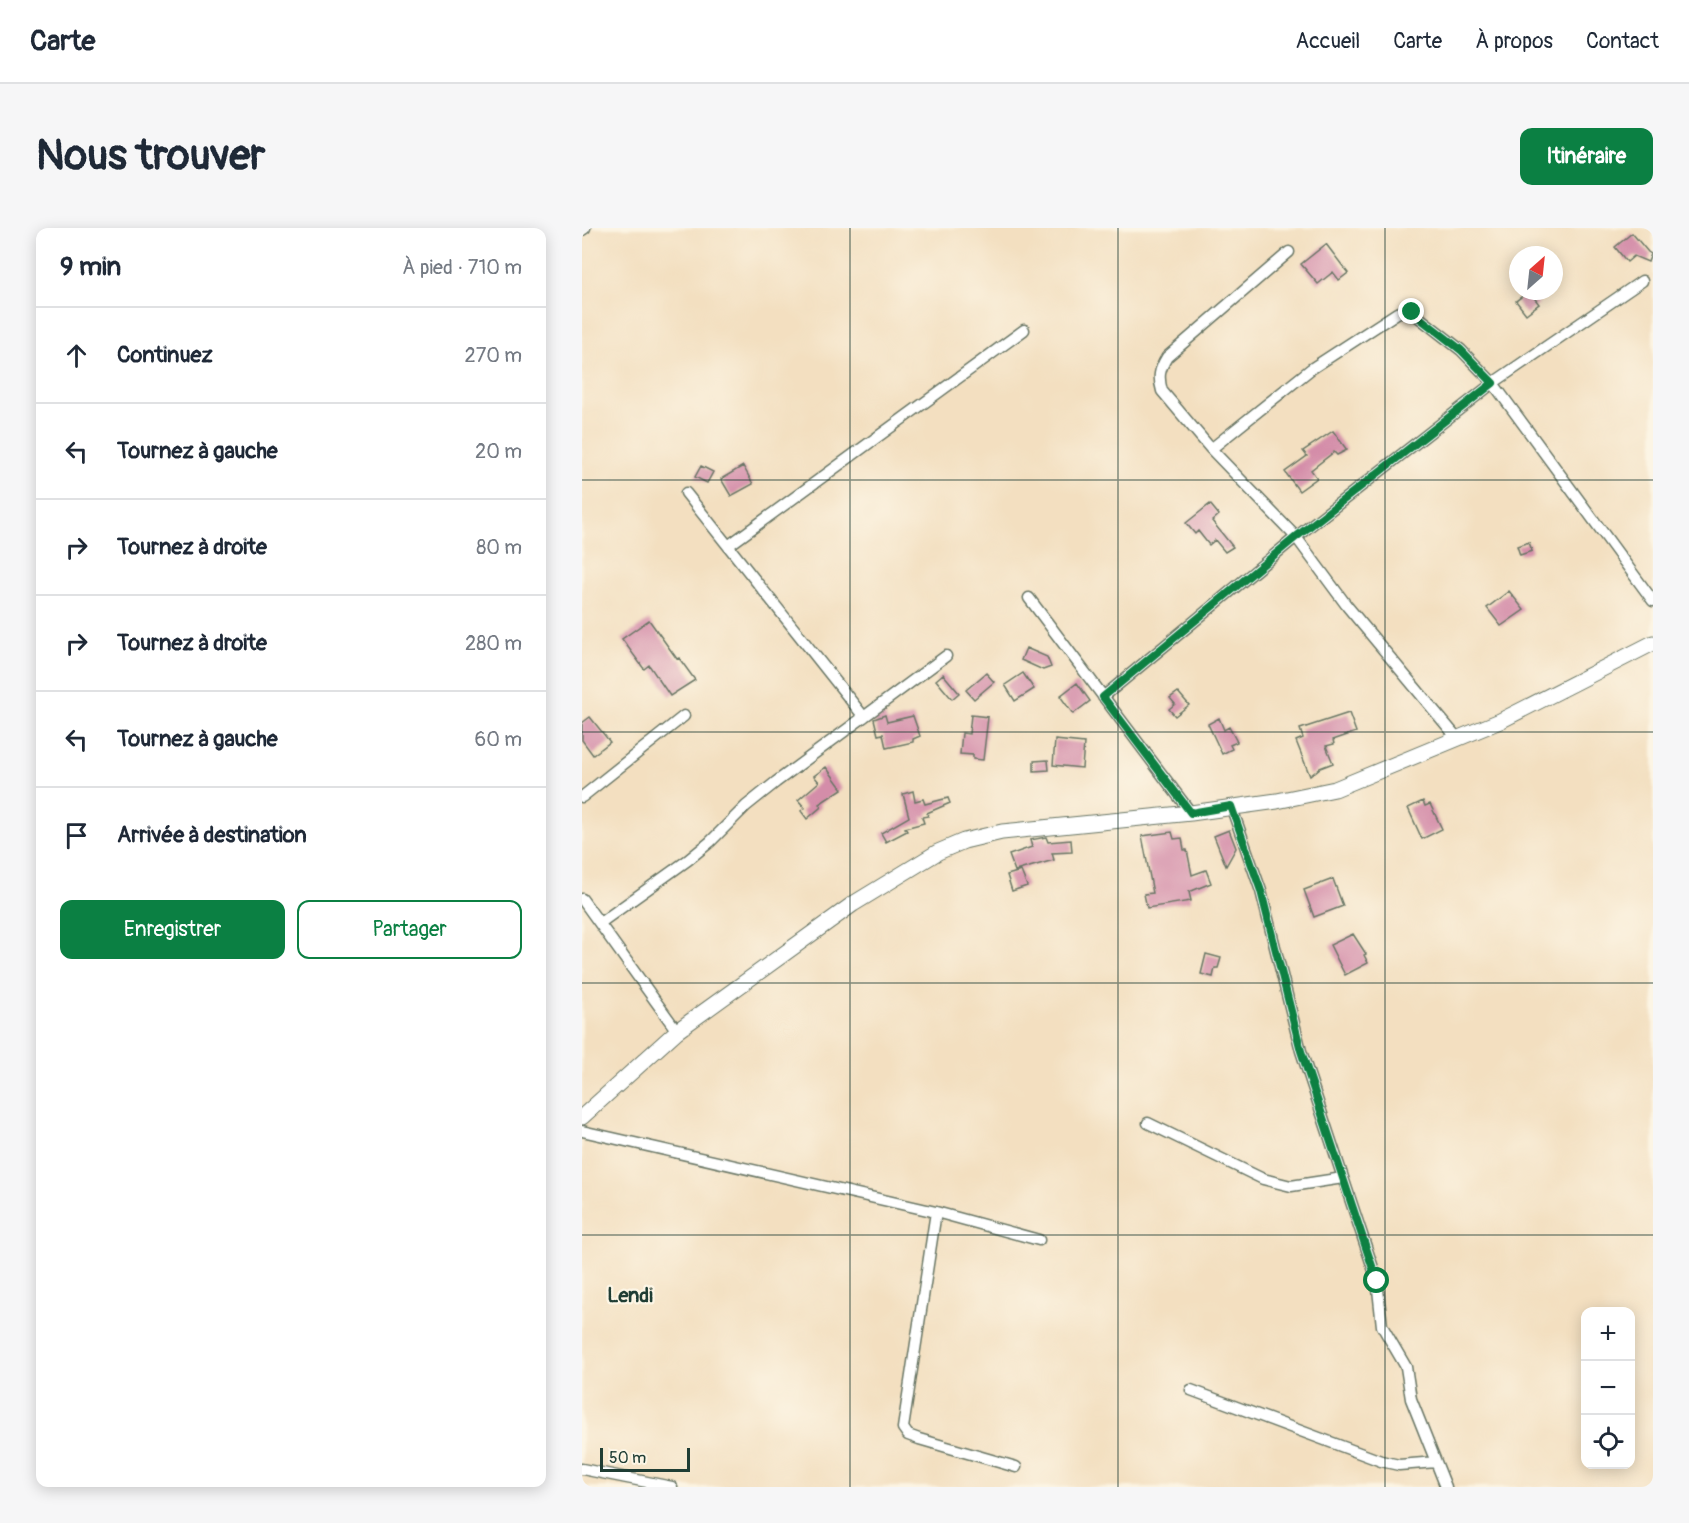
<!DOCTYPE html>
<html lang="fr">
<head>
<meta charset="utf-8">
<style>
  body { margin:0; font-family:Pangolin,sans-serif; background:#f6f6f7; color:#1f2937 }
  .controls { position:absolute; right:18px; bottom:18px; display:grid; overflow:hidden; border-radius:12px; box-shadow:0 3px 15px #0003 }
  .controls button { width:54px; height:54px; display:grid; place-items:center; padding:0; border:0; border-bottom:2px solid #e0e1e3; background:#fff; color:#1f2937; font:30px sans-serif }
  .compass { position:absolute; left:927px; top:18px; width:54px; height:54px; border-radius:50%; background:#fff; box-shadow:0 3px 15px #0003; rotate:27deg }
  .scale { position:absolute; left:18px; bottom:15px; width:90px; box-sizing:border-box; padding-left:6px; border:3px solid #1f3d34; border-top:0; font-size:16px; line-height:21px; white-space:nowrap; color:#1f3d34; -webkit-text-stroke:4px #fcf5e5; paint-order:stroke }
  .stop { position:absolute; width:18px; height:18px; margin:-14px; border:4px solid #0b8043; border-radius:50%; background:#fff }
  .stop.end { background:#0b8043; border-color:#fff; box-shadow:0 2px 6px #0008 }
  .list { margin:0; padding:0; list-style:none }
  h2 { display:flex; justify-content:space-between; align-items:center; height:78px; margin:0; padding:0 24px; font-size:26px }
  h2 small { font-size:20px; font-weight:400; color:#747a83 }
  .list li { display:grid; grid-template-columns:39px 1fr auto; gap:18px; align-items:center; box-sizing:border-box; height:96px; padding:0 24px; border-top:2px solid #e0e1e3 }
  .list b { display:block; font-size:22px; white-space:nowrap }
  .list em { font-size:20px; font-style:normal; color:#747a83 }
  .actions { display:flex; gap:12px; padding:18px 24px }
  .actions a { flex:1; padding:14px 0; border:2px solid #0b8043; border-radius:12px; text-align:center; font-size:21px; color:#0b8043 }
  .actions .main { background:#0b8043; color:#fff }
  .icon { flex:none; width:33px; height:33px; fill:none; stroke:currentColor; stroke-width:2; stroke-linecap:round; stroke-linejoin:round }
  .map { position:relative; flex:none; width:1071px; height:1259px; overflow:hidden; border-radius:12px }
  header { display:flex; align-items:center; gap:36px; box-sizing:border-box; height:84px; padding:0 30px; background:#fff; border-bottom:2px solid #e0e1e3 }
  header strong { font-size:28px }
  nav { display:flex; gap:33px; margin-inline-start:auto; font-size:21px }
  .intro { display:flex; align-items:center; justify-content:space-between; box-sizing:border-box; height:144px; padding:0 36px }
  h1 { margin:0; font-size:42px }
  .button { padding:15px 27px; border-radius:12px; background:#0b8043; color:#fff; font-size:21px; font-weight:700 }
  main { display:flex; gap:36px; padding:0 36px }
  aside { flex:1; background:#fff; border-radius:12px; box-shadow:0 3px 15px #0003 }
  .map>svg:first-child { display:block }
</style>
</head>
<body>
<header>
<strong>Carte</strong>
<nav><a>Accueil</a><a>Carte</a><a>À propos</a><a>Contact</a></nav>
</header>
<div class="intro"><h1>Nous trouver</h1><a class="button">Itinéraire</a></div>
<main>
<aside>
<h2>9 min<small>À pied · 710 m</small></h2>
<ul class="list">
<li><svg class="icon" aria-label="ahead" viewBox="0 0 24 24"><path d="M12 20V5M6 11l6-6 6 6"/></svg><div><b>Continuez</b></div><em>270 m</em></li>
<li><svg class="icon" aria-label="left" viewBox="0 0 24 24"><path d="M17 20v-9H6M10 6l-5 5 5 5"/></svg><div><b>Tournez à gauche</b></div><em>20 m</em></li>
<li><svg class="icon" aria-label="right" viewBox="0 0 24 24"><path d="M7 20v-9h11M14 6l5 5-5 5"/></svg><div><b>Tournez à droite</b></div><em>80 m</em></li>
<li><svg class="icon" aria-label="right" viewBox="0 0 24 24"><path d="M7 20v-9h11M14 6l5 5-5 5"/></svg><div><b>Tournez à droite</b></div><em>280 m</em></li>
<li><svg class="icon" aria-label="left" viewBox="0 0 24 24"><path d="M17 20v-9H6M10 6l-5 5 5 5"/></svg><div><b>Tournez à gauche</b></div><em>60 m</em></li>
<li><svg class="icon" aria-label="arrive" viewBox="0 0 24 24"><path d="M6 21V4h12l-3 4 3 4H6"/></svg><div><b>Arrivée à destination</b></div></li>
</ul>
<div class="actions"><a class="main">Enregistrer</a><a>Partager</a></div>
</aside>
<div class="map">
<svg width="1071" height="1259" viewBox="0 0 1071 1259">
  <rect width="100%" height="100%" fill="#fcf5e5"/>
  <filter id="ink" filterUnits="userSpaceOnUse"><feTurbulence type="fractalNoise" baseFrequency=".0167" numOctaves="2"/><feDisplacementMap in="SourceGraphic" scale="12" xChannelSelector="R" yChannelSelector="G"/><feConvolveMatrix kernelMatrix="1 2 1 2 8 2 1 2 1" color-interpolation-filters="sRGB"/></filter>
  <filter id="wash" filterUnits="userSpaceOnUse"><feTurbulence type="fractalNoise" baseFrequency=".008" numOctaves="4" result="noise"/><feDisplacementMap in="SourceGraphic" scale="24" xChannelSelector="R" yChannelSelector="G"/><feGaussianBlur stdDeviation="1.35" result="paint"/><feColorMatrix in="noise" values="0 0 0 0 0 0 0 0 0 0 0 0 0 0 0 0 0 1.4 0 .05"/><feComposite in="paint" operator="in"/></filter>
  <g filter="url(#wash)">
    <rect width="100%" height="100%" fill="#f3dfc0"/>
    <g id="blocks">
      <path fill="#d48da9" d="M 1050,5 L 1066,24 L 1069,26 L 1066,34 L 1052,28 L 1045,34 L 1033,19 Z
        M 744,16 L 766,45 L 757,52 L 751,44 L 736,56 L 719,36 Z
        M 947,63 L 957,76 L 944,86 L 934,73 Z
        M 751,203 L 765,222 L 755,227 L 752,224 L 729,242 L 735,250 L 717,263 L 703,244 L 725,228 L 721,223 Z
        M 119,238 L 131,244 L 125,255 L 113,249 Z
        M 161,238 L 171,256 L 149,268 L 139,251 Z
        M 628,276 L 637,287 L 630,293 L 651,319 L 643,324 L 633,312 L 627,317 L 616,303 L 613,306 L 604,295 Z
        M 947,314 L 950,323 L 938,327 L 935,318 Z
        M 927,363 L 942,382 L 919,398 L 905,380 Z
        M 67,392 L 95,431 L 97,430 L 113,452 L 88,468 L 67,437 L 62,441 L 40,411 Z
        M 444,420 L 465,429 L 469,439 L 461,442 L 439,432 Z
        M 404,445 L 412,454 L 392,471 L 384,462 Z
        M 441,445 L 452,461 L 433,473 L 423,457 Z
        M 361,446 L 377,465 L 370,471 L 354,452 Z
        M 495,455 L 508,473 L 491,486 L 478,468 Z
        M 596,464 L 607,477 L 593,488 L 587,481 L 593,476 L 588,470 Z
        M 767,485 L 774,504 L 751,512 L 752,516 L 744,518 L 751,535 L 738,540 L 728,548 L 714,513 L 721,510 L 718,501 Z
        M 303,487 L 305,494 L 331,488 L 338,508 L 331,511 L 331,514 L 304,520 L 301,506 L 296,507 L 292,491 Z
        M 389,487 L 406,489 L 401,532 L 391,531 L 391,527 L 378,526 L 380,505 L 387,506 Z
        M 8,489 L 28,514 L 11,527 L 0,512 L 0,495 Z
        M 637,490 L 642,502 L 647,499 L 655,514 L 648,517 L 650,521 L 640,526 L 626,496 Z
        M 473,512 L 502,515 L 500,540 L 471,537 Z
        M 466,532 L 467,542 L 452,543 L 452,533 Z
        M 244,539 L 260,561 L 237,576 L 239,579 L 225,591 L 219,583 L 223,580 L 216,572 L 237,554 L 232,548 Z
        M 331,563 L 333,573 L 341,571 L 343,576 L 366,570 L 368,575 L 345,585 L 346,588 L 340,589 L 342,595 L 323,600 L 325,603 L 304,614 L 299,605 L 327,589 L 321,566 Z
        M 841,573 L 843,578 L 848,576 L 860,601 L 840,611 L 826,580 Z
        M 647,602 L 654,620 L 644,638 L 632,608 Z
        M 590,604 L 592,611 L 600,610 L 602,622 L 605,622 L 610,647 L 624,642 L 629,655 L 607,664 L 609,673 L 565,680 L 562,666 L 571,665 L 560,608 Z
        M 464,609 L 466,614 L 489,612 L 490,624 L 470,625 L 472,632 L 433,643 L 427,627 L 450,619 L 448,612 Z
        M 439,643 L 445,658 L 430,663 L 425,647 Z
        M 751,651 L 761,678 L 732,689 L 722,662 Z
        M 771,706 L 784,726 L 782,727 L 786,735 L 763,747 L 748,717 Z
        M 624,726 L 639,730 L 636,740 L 633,740 L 631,749 L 619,746 Z"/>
    </g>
  </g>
  <g filter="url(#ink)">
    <use href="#blocks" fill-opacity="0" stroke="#697665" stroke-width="1.5"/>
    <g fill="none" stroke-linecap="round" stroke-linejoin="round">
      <defs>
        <path id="minor" d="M 0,2 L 3,0
          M 707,24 L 585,129 C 577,142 576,149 580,163 L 629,221 L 714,309 L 765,378 L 876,511
          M 629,221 L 729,141 L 815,85 L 823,82 L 830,84 L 879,122 L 911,155 L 1071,373
          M 104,265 L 282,489
          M 146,318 L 442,102
          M 447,370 L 609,585
          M 521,469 L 714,309 L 911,155 L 1060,53
          M 0,569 L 102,488
          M 649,578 L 679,663 L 719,823 L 795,1052 L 800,1098 L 824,1139 L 829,1171 L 864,1259
          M 0,671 L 95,803
          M 18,695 L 106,632 L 128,614 L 164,578 L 194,554 L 364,428
          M 566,895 L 681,951 L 709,958 L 761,950
          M 0,903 L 354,984 L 457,1012
          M 354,984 L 321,1200 L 326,1207 L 337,1211 L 434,1239
          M 609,1162 L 799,1233 L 817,1237 L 854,1234
          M 0,1241 L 90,1259"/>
        <path id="secondary" d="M 0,889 L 95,803 L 271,676 L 356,624 L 382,613 L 420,604 L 609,585 L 695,573 L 753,561 L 918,493 L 1071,415"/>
      </defs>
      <use href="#minor" stroke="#697665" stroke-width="13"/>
      <use href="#secondary" stroke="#697665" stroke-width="17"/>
      <use href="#minor" stroke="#fff" stroke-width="10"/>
      <use href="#secondary" stroke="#fff" stroke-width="15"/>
    </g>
  </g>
  <g fill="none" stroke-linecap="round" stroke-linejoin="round" filter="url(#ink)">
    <path stroke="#0b8043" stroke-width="8" d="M 795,1053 L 719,823 L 679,663 L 649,578 L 609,585 L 521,469 L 714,309 L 911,155 L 879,122 L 830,84"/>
  </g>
  <path fill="none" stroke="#1f3d34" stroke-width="1.5" stroke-opacity="0.55" d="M 268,0 L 268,1259M 536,0 L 536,1259M 803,0 L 803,1259M 0,252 L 1071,252M 0,504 L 1071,504M 0,755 L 1071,755M 0,1007 L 1071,1007"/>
  <g text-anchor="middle" stroke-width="4.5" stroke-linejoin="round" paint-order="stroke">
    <g font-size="20" font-weight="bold" fill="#1f3d34" stroke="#fcf5e5">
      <text x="48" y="1074">Lendi</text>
    </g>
  </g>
</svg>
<div class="controls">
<button>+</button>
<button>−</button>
<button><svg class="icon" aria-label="locate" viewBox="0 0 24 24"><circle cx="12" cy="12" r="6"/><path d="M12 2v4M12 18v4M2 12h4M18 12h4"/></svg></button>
</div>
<svg class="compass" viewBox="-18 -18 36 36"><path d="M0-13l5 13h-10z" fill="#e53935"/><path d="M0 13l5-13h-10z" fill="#747a83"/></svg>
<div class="scale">50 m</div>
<div class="stop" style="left:795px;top:1053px"></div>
<div class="stop end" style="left:830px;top:84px"></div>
</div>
</main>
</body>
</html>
